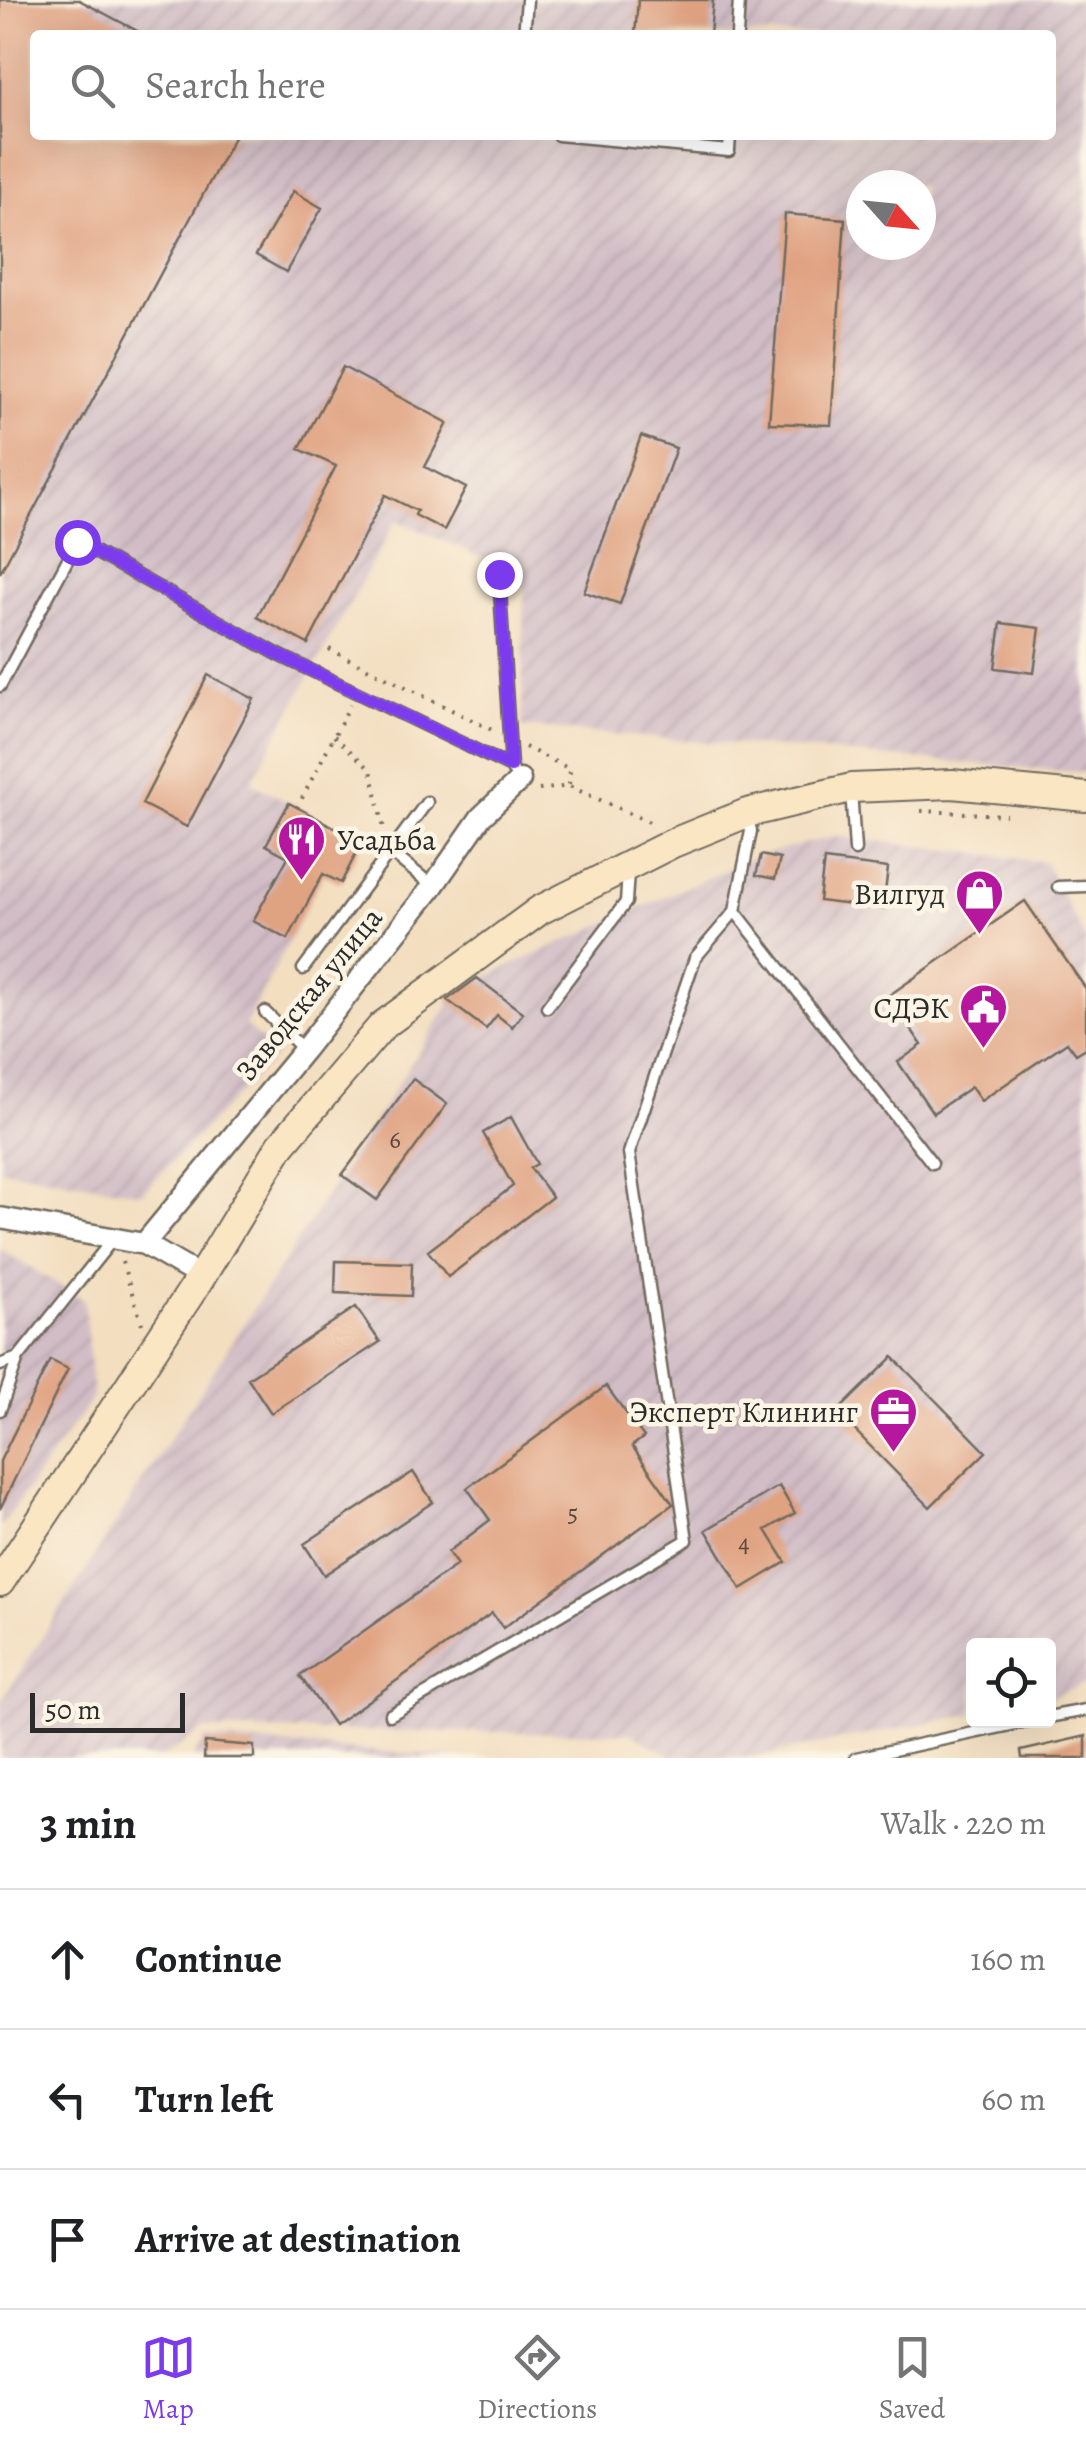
<!DOCTYPE html>
<html lang="en">
<head>
<meta charset="utf-8">
<style>
  body { margin:0; font-family:Alegreya,serif; background:#f2f2f2; color:#202124 }
  .controls { position:absolute; right:30px; bottom:30px; display:grid; overflow:hidden; border-radius:10px; box-shadow:0 10px 40px #0002 }
  .controls button { width:90px; height:90px; display:grid; place-items:center; padding:0; border:0; border-bottom:2px solid #e0e0e0; background:#fff; color:#202124; font:50px sans-serif }
  .compass { position:absolute; left:846px; top:170px; width:90px; height:90px; border-radius:50%; background:#fff; box-shadow:0 10px 40px #0002; rotate:117deg }
  .scale { position:absolute; left:30px; bottom:25px; width:155px; box-sizing:border-box; padding-left:10px; border:5px solid #2b2b2b; border-top:0; font-size:28px; line-height:35px; white-space:nowrap; color:#2b2b2b; -webkit-text-stroke:8px #fcf5e5; paint-order:stroke }
  .stop { position:absolute; width:30px; height:30px; margin:-22px; border:8px solid #7c3aed; border-radius:50%; background:#fff }
  .stop.end { background:#7c3aed; border-color:#fff; box-shadow:0 2px 10px #0008 }
  .list { margin:0; padding:0; list-style:none }
  h2 { display:flex; justify-content:space-between; align-items:center; height:130px; margin:0; padding:0 40px; font-size:42px }
  h2 small { font-size:32px; font-weight:400; color:#757577 }
  .list li { display:grid; grid-template-columns:65px 1fr auto; gap:30px; align-items:center; box-sizing:border-box; height:140px; padding:0 40px; border-top:2px solid #e0e0e0 }
  .list b { display:block; font-size:38px; white-space:nowrap }
  .list em { font-size:32px; font-style:normal; color:#757577 }
  .icon { flex:none; width:55px; height:55px; fill:none; stroke:currentColor; stroke-width:2; stroke-linecap:round; stroke-linejoin:round }
  .map { position:relative; flex:none; width:1086px; height:1758px; overflow:hidden }
  .search { position:absolute; background:#fff; box-shadow:0 10px 40px #0002; left:30px; right:30px; top:30px; height:110px; display:flex; align-items:center; gap:25px; box-sizing:border-box; padding:0 35px; border-radius:10px; color:#757577; font-size:38px }
  .sheet { height:550px; background:#fff }
  nav { display:flex; justify-content:space-around; align-items:center; box-sizing:border-box; height:140px; border-top:2px solid #e0e0e0; background:#fff; font-size:28px; color:#757577 }
  nav a { display:grid; justify-items:center; gap:5px }
  nav .on { color:#7c3aed }
  .map>svg:first-child { display:block }
</style>
</head>
<body>
<div class="map">
<svg width="1086" height="1758" viewBox="0 0 1086 1758">
  <defs>
    <pattern id="industrial-furrows" width="10" height="10" patternUnits="userSpaceOnUse" patternTransform="scale(2.5)"><rect width="10" height="10" fill="#d2bdc6"/><path d="M-1 1l2-2M0 10L10 0M9 11l2-2" fill="none" stroke="#b4a3aa"/></pattern>
  </defs>
  <rect width="100%" height="100%" fill="#fcf5e5"/>
  <filter id="ink" filterUnits="userSpaceOnUse"><feTurbulence type="fractalNoise" baseFrequency=".01" numOctaves="2"/><feDisplacementMap in="SourceGraphic" scale="20" xChannelSelector="R" yChannelSelector="G"/><feConvolveMatrix kernelMatrix="1 2 1 2 8 2 1 2 1" color-interpolation-filters="sRGB"/></filter>
  <filter id="wash" filterUnits="userSpaceOnUse"><feTurbulence type="fractalNoise" baseFrequency=".0048" numOctaves="4" result="noise"/><feDisplacementMap in="SourceGraphic" scale="40" xChannelSelector="R" yChannelSelector="G"/><feGaussianBlur stdDeviation="2.25" result="paint"/><feColorMatrix in="noise" values="0 0 0 0 0 0 0 0 0 0 0 0 0 0 0 0 0 1.4 0 .05"/><feComposite in="paint" operator="in"/></filter>
  <g filter="url(#wash)">
    <rect width="100%" height="100%" fill="#f3dec0"/>
    <path fill="url(#industrial-furrows)" fill-rule="evenodd" d="M 0,0 L 1086,0 L 1086,773 L 522,727 L 524,576 L 396,520 L 251,782 L 362,842 L 341,883 L 323,874 L 245,1026 L 277,1054 L 142,1193 L 0,1169 ZM 35,35 L 1051,35 L 1051,135 L 35,135 ZM 861,185 L 921,185 L 921,245 L 861,245 Z
      M 835,836 L 1045,862 L 1086,940 L 1086,1683 L 1049,1698 L 1048,1646 L 974,1646 L 973,1714 L 750,1758 L 674,1758 L 631,1733 L 205,1730 L 160,1758 L 0,1758 L 0,1703 L 460,988 L 757,856 Z
      M 0,1249 L 84,1300 L 93,1397 L 0,1527 Z
      M 205,1739 L 471,1758 L 193,1758 Z"/>
    <g id="blocks">
      <path fill="#e0a382" d="M 0,0 L 79,0 L 145,35 L 35,35 L 35,135 L 235,135 L 0,573 Z
        M 638,0 L 713,0 L 710,35 L 635,35 Z
        M 293,191 L 322,208 L 286,272 L 256,255 Z
        M 785,214 L 845,219 L 831,425 L 769,423 Z
        M 343,367 L 448,423 L 425,467 L 466,488 L 444,530 L 415,515 L 417,511 L 385,495 L 308,644 L 257,617 L 336,466 L 299,449 Z
        M 641,436 L 676,448 L 620,604 L 584,592 Z
        M 1001,623 L 1040,628 L 1034,673 L 995,668 Z
        M 208,675 L 254,699 L 187,827 L 142,804 Z
        M 289,803 L 362,842 L 341,883 L 323,874 L 288,939 L 253,921 L 288,857 L 266,845 Z
        M 761,855 L 780,859 L 775,879 L 756,875 Z
        M 824,860 L 888,868 L 883,909 L 819,901 Z
        M 1025,901 L 1086,989 L 1086,1048 L 1076,1054 L 1067,1042 L 981,1101 L 971,1087 L 933,1113 L 898,1062 L 922,1045 L 888,996 Z
        M 477,978 L 523,1013 L 512,1027 L 497,1015 L 486,1029 L 447,1000 Z
        M 413,1079 L 447,1104 L 377,1200 L 342,1175 Z
        M 511,1117 L 537,1164 L 530,1168 L 552,1197 L 448,1277 L 428,1251 L 513,1186 L 483,1133 Z
        M 336,1261 L 412,1263 L 411,1296 L 335,1293 Z
        M 356,1307 L 380,1342 L 271,1413 L 248,1378 Z
        M 893,1357 L 986,1452 L 930,1507 L 837,1412 Z
        M 50,1360 L 68,1369 L 0,1509 L 0,1461 Z
        M 606,1386 L 644,1437 L 632,1446 L 673,1504 L 503,1628 L 492,1613 L 334,1725 L 300,1676 L 457,1565 L 448,1552 L 490,1520 L 467,1488 Z
        M 413,1472 L 433,1502 L 324,1575 L 304,1544 Z
        M 779,1486 L 795,1513 L 766,1530 L 786,1562 L 741,1589 L 706,1530 Z
        M 1086,1736 L 1086,1758 L 1022,1758 L 1021,1751 Z
        M 205,1742 L 254,1746 L 254,1758 L 204,1758 Z"/>
    </g>
  </g>
  <g filter="url(#ink)">
    <use href="#blocks" fill-opacity="0" stroke="#716a5f" stroke-width="2.5"/>
    <g fill="none" stroke-linecap="round" stroke-linejoin="round">
      <defs>
        <path id="service" d="M 524,35 L 527,0
          M 737,35 L 739,0
          M 558,135 L 729,151 L 730,135
          M 499,574 L 511,767 L 513,771
          M 0,686 L 77,542 L 279,655 L 511,767
          M 851,789 L 855,850
          M 427,802 L 390,852 L 433,886
          M 1058,887 L 1086,886
          M 735,911 L 932,1163
          M 303,969 L 390,852
          M 547,1007 L 626,902 L 628,872
          M 265,1012 L 304,1050
          M 0,1365 L 18,1358
          M 0,1410 L 18,1358 L 113,1239
          M 390,1715 L 687,1540 L 629,1153 L 695,958 L 735,911 L 751,831 L 747,814
          M 1048,1717 L 1086,1710
          M 856,1758 L 1034,1720"/>
        <path id="minor" d="M 0,1218 L 144,1244 L 201,1277
          M 144,1244 L 304,1050 L 433,886 L 481,817 L 520,780"/>
        <path id="secondary" d="M 0,1582 L 201,1277 L 281,1145 L 382,1026 L 540,910 L 673,843 L 747,813 L 851,788 L 952,784 L 1086,797"/>
      </defs>
      <use href="#service" stroke="#716a5f" stroke-width="15"/>
      <use href="#minor" stroke="#716a5f" stroke-width="25"/>
      <use href="#secondary" stroke="#716a5f" stroke-width="32"/>
      <path stroke="#716a5f" stroke-width="4" stroke-dasharray="2.5 8" stroke-linecap="butt" d="M 329,649 L 494,731
        M 334,736 L 371,770 L 385,833
        M 525,747 L 570,769 L 569,786
        M 539,790 L 569,786 L 656,825
        M 297,808 L 350,705
        M 921,811 L 1006,815
        M 122,1262 L 142,1324"/>
      <use href="#service" stroke="#fff" stroke-width="10"/>
      <use href="#minor" stroke="#fff" stroke-width="20"/>
      <use href="#secondary" stroke="#fbe6c4" stroke-width="28"/>
    </g>
  </g>
  <g fill="none" stroke-linecap="round" stroke-linejoin="round" filter="url(#ink)">
    <path stroke="#7c3aed" stroke-width="12" d="M 77,542 L 279,655 L 511,767 L 499,574"/>
  </g>
  <defs>
    <symbol id="restaurant-pin" viewBox="-11 -11 22 30"><path d="M0 17L-7.5 6A9.5 9.5 0 1 1 7.5 6Z" fill="#b5179e" stroke="#fcf5e5"/><path d="M-5-6h1v4h1v-4h1v4h1v-4h1v5L-1.5 .5V6h-2V.5L-5-1ZM5-6V6H3V1.5H1.5Q1.5-4 5-6Z" fill="#fff"/></symbol>
    <symbol id="shop-pin" viewBox="-11 -11 22 30"><path d="M0 17L-7.5 6A9.5 9.5 0 1 1 7.5 6Z" fill="#b5179e" stroke="#fcf5e5"/><path d="M-5-2.5h2.3a2.7 3.5 0 0 1 5.4 0H5L5.5 6h-11ZM-1.5-2.5h3a1.5 2.3 0 0 0-3 0Z" fill="#fff"/></symbol>
    <symbol id="civic-pin" viewBox="-11 -11 22 30"><path d="M0 17L-7.5 6A9.5 9.5 0 1 1 7.5 6Z" fill="#b5179e" stroke="#fcf5e5"/><path d="M-.6-6.5H3V-4.5H.6V-3L4-1V1h2V6H-6V1h2V-1L-.6-3ZM-1.2 2.5V6h2.4V2.5Z" fill="#fff"/></symbol>
    <symbol id="office-pin" viewBox="-11 -11 22 30"><path d="M0 17L-7.5 6A9.5 9.5 0 1 1 7.5 6Z" fill="#b5179e" stroke="#fcf5e5"/><path d="M-6-3h4V-5.5h4V-3h4V5H-6ZM-1-4.5V-3h2v-1.5ZM-6 0V1H6V0Z" fill="#fff"/></symbol>
  </defs>
  <g fill-rule="evenodd">
    <use href="#restaurant-pin" x="274" y="812" width="55" height="75"/>
    <use href="#shop-pin" x="952" y="866" width="55" height="75"/>
    <use href="#civic-pin" x="956" y="980" width="55" height="75"/>
    <use href="#office-pin" x="866" y="1384" width="55" height="75"/>
  </g>
  <g text-anchor="middle" stroke-width="9" stroke-linejoin="round" paint-order="stroke">
    <g font-size="25" fill="#584941">
      <text x="395" y="1148">6</text>
      <text x="573" y="1521">5</text>
      <text x="744" y="1552">4</text>
    </g>
    <g font-size="30" fill="#2b2b2b" stroke="#fcf5e5" text-anchor="end">
      <text x="337" y="850" text-anchor="start">Усадьба</text>
      <text x="945" y="904">Вилгуд</text>
      <text x="949" y="1018">СДЭК</text>
      <text x="858" y="1422">Эксперт Клининг</text>
    </g>
    <g font-size="30" fill="#2b2b2b" stroke="#fcf5e5">
      <text transform="translate(309 994) rotate(-51)" y="10">Заводская улица</text>
    </g>
  </g>
</svg>
<div class="controls">
<button><svg class="icon" aria-label="locate" viewBox="0 0 24 24"><circle cx="12" cy="12" r="6"/><path d="M12 2v4M12 18v4M2 12h4M18 12h4"/></svg></button>
</div>
<svg class="compass" viewBox="-18 -18 36 36"><path d="M0-13l5 13h-10z" fill="#e53935"/><path d="M0 13l5-13h-10z" fill="#757577"/></svg>
<div class="scale">50 m</div>
<div class="stop" style="left:77px;top:542px"></div>
<div class="stop end" style="left:499px;top:574px"></div>
<div class="search"><svg class="icon" aria-label="search" viewBox="0 0 24 24"><circle cx="10" cy="10" r="6"/><path d="M15 15l6 6"/></svg>Search here</div>
</div>
<section class="sheet">
<h2>3 min<small>Walk · 220 m</small></h2>
<ul class="list">
<li><svg class="icon" aria-label="ahead" viewBox="0 0 24 24"><path d="M12 20V5M6 11l6-6 6 6"/></svg><div><b>Continue</b></div><em>160 m</em></li>
<li><svg class="icon" aria-label="left" viewBox="0 0 24 24"><path d="M17 20v-9H6M10 6l-5 5 5 5"/></svg><div><b>Turn left</b></div><em>60 m</em></li>
<li><svg class="icon" aria-label="arrive" viewBox="0 0 24 24"><path d="M6 21V4h12l-3 4 3 4H6"/></svg><div><b>Arrive at destination</b></div></li>
</ul>
</section>
<nav>
<a class="on"><svg class="icon" aria-label="map" viewBox="0 0 24 24"><path d="M3 6l6-2 6 2 6-2v14l-6 2-6-2-6 2zM9 4v14M15 6v14"/></svg>Map</a>
<a><svg class="icon" aria-label="directions" viewBox="0 0 24 24"><path d="M12 3l9 9-9 9-9-9zM9 14v-3h6M13 9l2 2-2 2"/></svg>Directions</a>
<a><svg class="icon" aria-label="saved" viewBox="0 0 24 24"><path d="M7 4h10v16l-5-4-5 4z"/></svg>Saved</a>
</nav>
</body>
</html>
